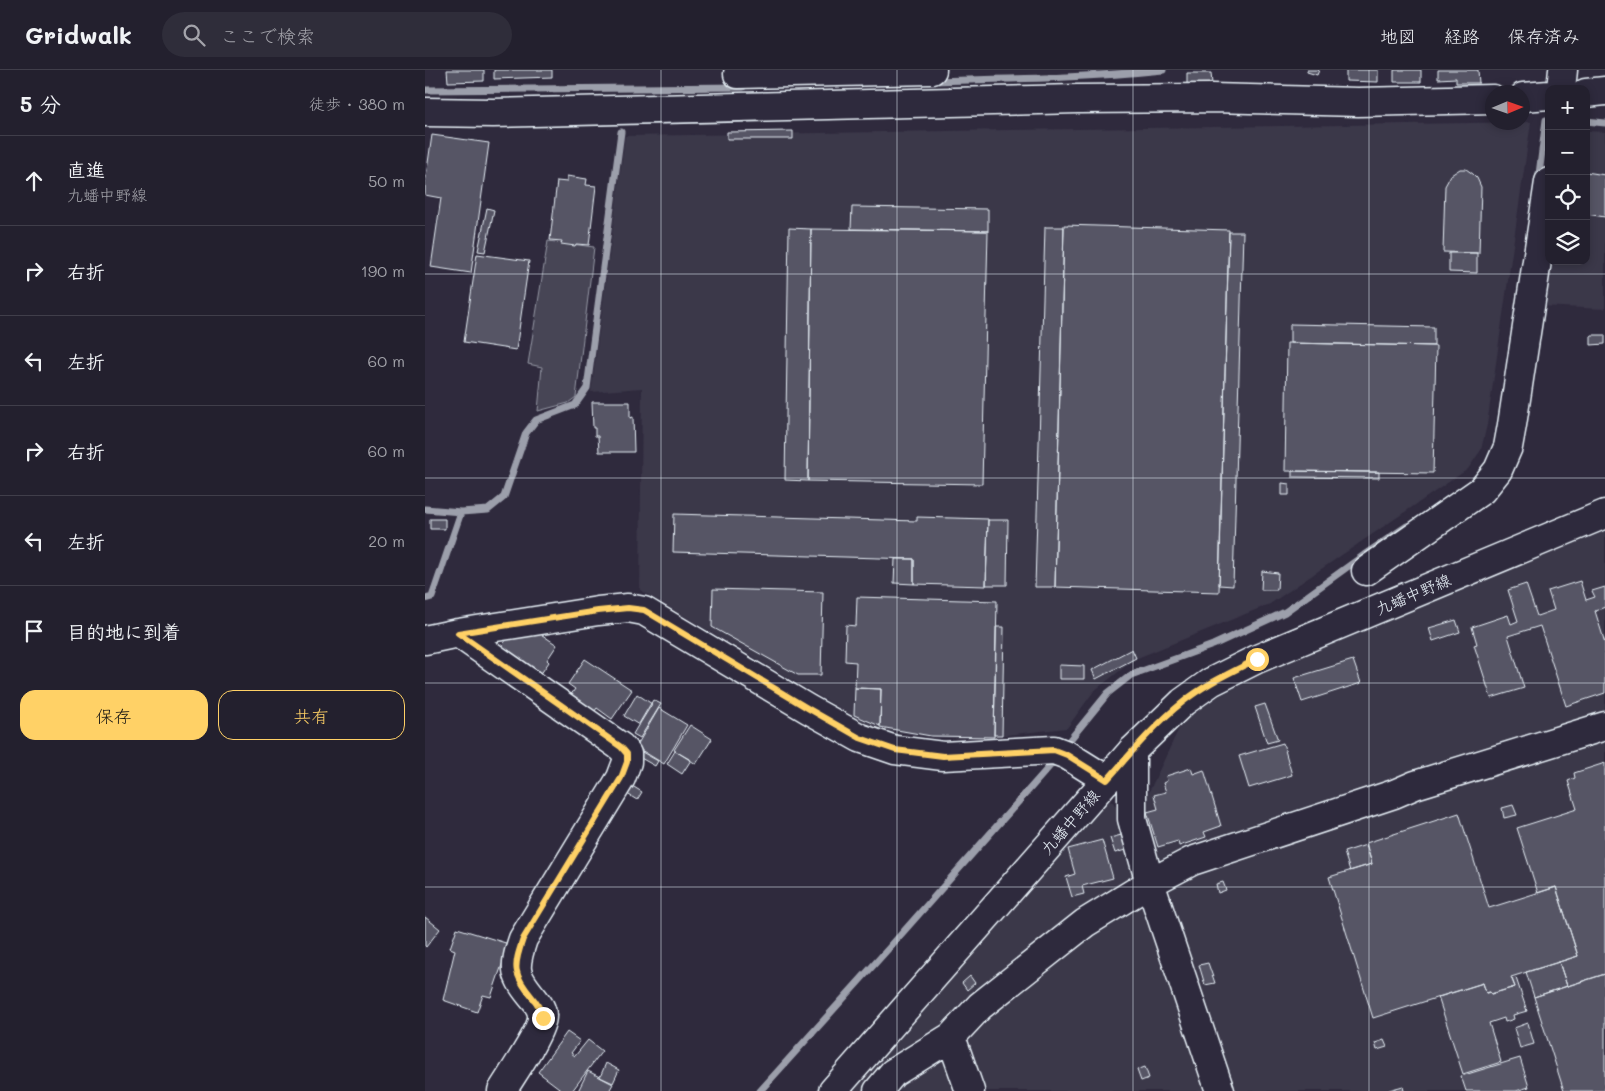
<!DOCTYPE html>
<html lang="ja">
<head>
<meta charset="utf-8">
<style>
  body { margin:0; font-family:Mali,"Klee One",sans-serif; background:#2f2d3a; color:#f1f3f6 }
  .controls { position:absolute; right:15px; top:15px; display:grid; overflow:hidden; border-radius:10px; box-shadow:0 2px 8px #0003 }
  .controls button { width:45px; height:45px; display:grid; place-items:center; padding:0; border:0; border-bottom:1px solid #403e4a; background:#23202e; color:#f1f3f6; font:25px sans-serif }
  .compass { position:absolute; left:1060px; top:15px; width:45px; height:45px; border-radius:50%; background:#23202e; box-shadow:0 2px 8px #0003; rotate:88deg }
  .stop { position:absolute; width:15px; height:15px; margin:-11px; border:4px solid #ffd166; border-radius:50%; background:#fff }
  .stop.end { background:#ffd166; border-color:#fff; box-shadow:0 1px 5px #0008 }
  .list { margin:0; padding:0; list-style:none }
  h2 { display:flex; justify-content:space-between; align-items:center; height:65px; margin:0; padding:0 20px; font-size:21px }
  h2 small { font-size:16px; font-weight:400; color:#a3a3aa }
  .list li { display:grid; grid-template-columns:32px 1fr auto; gap:15px; align-items:center; box-sizing:border-box; height:90px; padding:0 20px; border-top:1px solid #403e4a }
  .list b { display:block; font-size:19px; white-space:nowrap }
  .list p { margin:0; font-size:16px; white-space:nowrap; color:#a3a3aa }
  .list em { font-size:16px; font-style:normal; color:#a3a3aa }
  .actions { display:flex; gap:10px; padding:15px 20px }
  .actions a { flex:1; padding:11px 0; border:1px solid #ffd166; border-radius:15px; text-align:center; font-size:18px; color:#ffd166 }
  .actions .main { background:#ffd166; color:#111 }
  .icon { flex:none; width:28px; height:28px; fill:none; stroke:currentColor; stroke-width:2; stroke-linecap:round; stroke-linejoin:round }
  .map { position:relative; flex:none; width:1180px; height:1021px; overflow:hidden }
  header { display:flex; align-items:center; gap:30px; box-sizing:border-box; height:70px; padding:0 25px; background:#23202e; border-bottom:1px solid #403e4a }
  header strong { font-size:24px }
  nav { display:flex; gap:28px; margin-inline-start:auto; font-size:18px }
  .search { width:350px; height:45px; background:#2f2d3a; display:flex; align-items:center; gap:12px; box-sizing:border-box; padding:0 18px; border-radius:28px; color:#a3a3aa; font-size:19px }
  main { display:flex }
  aside { flex:1; background:#23202e }
  .map>svg:first-child { display:block }
</style>
</head>
<body>
<header>
<strong>Gridwalk</strong>
<div class="search"><svg class="icon" aria-label="search" viewBox="0 0 24 24"><circle cx="10" cy="10" r="6"/><path d="M15 15l6 6"/></svg>ここで検索</div>
<nav><a>地図</a><a>経路</a><a>保存済み</a></nav>
</header>
<main>
<aside>
<h2>5 分<small>徒歩 · 380 m</small></h2>
<ul class="list">
<li><svg class="icon" aria-label="ahead" viewBox="0 0 24 24"><path d="M12 20V5M6 11l6-6 6 6"/></svg><div><b>直進</b><p>九蟠中野線</p></div><em>50 m</em></li>
<li><svg class="icon" aria-label="right" viewBox="0 0 24 24"><path d="M7 20v-9h11M14 6l5 5-5 5"/></svg><div><b>右折</b></div><em>190 m</em></li>
<li><svg class="icon" aria-label="left" viewBox="0 0 24 24"><path d="M17 20v-9H6M10 6l-5 5 5 5"/></svg><div><b>左折</b></div><em>60 m</em></li>
<li><svg class="icon" aria-label="right" viewBox="0 0 24 24"><path d="M7 20v-9h11M14 6l5 5-5 5"/></svg><div><b>右折</b></div><em>60 m</em></li>
<li><svg class="icon" aria-label="left" viewBox="0 0 24 24"><path d="M17 20v-9H6M10 6l-5 5 5 5"/></svg><div><b>左折</b></div><em>20 m</em></li>
<li><svg class="icon" aria-label="arrive" viewBox="0 0 24 24"><path d="M6 21V4h12l-3 4 3 4H6"/></svg><div><b>目的地に到着</b></div></li>
</ul>
<div class="actions"><a class="main">保存</a><a>共有</a></div>
</aside>
<div class="map">
<svg width="1180" height="1021" viewBox="0 0 1180 1021">
  <rect width="100%" height="100%" fill="#2f2a3d"/>
  <filter id="ink" filterUnits="userSpaceOnUse"><feTurbulence type="fractalNoise" baseFrequency=".02" numOctaves="2"/><feDisplacementMap in="SourceGraphic" scale="10" xChannelSelector="R" yChannelSelector="G"/><feConvolveMatrix kernelMatrix="1 2 1 2 8 2 1 2 1" color-interpolation-filters="sRGB"/></filter>
  <g filter="url(#ink)">
    <path fill="#3b3749" d="M 1106,52 L 1062,355 L 1056,380 L 1043,399 L 845,534 L 710,589 L 669,621 L 642,658 L 545,669 L 508,667 L 464,661 L 438,652 L 215,520 L 217,318 L 166,322 L 200,66 Z
      M 1161,61 L 1180,62 L 1180,239 L 1114,236 L 1124,191 L 1161,191 Z
      M 1180,453 L 1180,1021 L 428,1021 L 677,730 L 688,732 L 693,740 L 698,754 L 716,744 L 722,726 L 757,652 L 763,643 L 833,599 Z"/>
    <path fill="#464455" stroke="#979aa6" d="M 123,171 L 169,177 L 151,327 L 143,333 L 113,341 L 117,297 L 103,294 Z"/>
    <g fill="none" stroke-linecap="round" stroke-linejoin="round">
      <path stroke="#9c9fab" stroke-width="7" d="M 506,11 C 584,9 661,8 738,0
        M 0,20 L 318,17
        M 1161,51 L 1180,53
        M 1113,112 L 1121,50
        M 0,439 L 36,442 L 63,440 L 79,427 L 101,363 L 111,350 L 150,335 L 162,318 L 196,62
        M 0,529 L 7,527 L 36,442
        M 639,677 L 683,623 L 706,605 L 788,575 L 860,542 L 939,485 L 982,456
        M 335,1021 L 464,878 L 632,688"/>
    </g>
    <path fill="#575565" stroke="#e8f1f8" d="M 22,0 L 59,0 L 59,11 L 23,12 Z
      M 69,0 L 127,0 L 127,7 L 69,9 Z
      M 882,0 L 894,0 L 892,5 L 882,2 Z
      M 921,0 L 953,0 L 953,12 L 921,11 Z
      M 969,0 L 996,0 L 996,12 L 969,12 Z
      M 1013,0 L 1053,0 L 1054,13 L 1031,13 L 1031,8 L 1013,9 Z
      M 762,3 L 786,3 L 787,14 L 762,14 Z
      M 368,61 L 368,69 L 302,69 L 302,62 Z
      M 7,65 L 64,73 L 46,203 L 6,197 L 16,128 L 0,125 L 0,114 Z
      M 1035,99 L 1041,99 L 1048,104 L 1052,108 L 1056,117 L 1054,183 L 1018,182 L 1020,116 L 1026,105 Z
      M 1161,102 L 1180,105 L 1180,147 L 1161,144 Z
      M 142,106 L 162,109 L 161,115 L 171,116 L 164,175 L 151,174 L 150,176 L 136,174 L 137,171 L 125,170 L 132,111 L 142,112 Z
      M 427,137 L 563,139 L 563,161 L 426,159 Z
      M 62,138 L 69,140 L 60,182 L 53,181 Z
      M 639,155 L 804,160 L 794,522 L 630,517 Z
      M 620,157 L 639,157 L 630,517 L 610,517 Z
      M 364,158 L 386,159 L 383,411 L 360,410 Z
      M 386,159 L 563,161 L 557,414 L 383,411 Z
      M 804,162 L 818,162 L 808,516 L 794,515 Z
      M 1024,183 L 1052,183 L 1052,203 L 1024,202 Z
      M 52,184 L 104,191 L 91,280 L 39,272 Z
      M 865,254 L 1009,257 L 1009,276 L 865,273 Z
      M 1166,265 L 1180,265 L 1180,274 L 1166,275 Z
      M 862,273 L 1011,276 L 1008,403 L 860,401 Z
      M 167,332 L 205,332 L 205,348 L 208,347 L 209,382 L 174,382 L 173,366 L 170,366 L 170,358 L 168,358 Z
      M 867,401 L 954,402 L 954,408 L 867,407 Z
      M 857,413 L 864,414 L 864,425 L 857,425 Z
      M 249,444 L 492,451 L 492,447 L 563,449 L 561,516 L 489,514 L 489,489 L 248,482 Z
      M 5,449 L 20,449 L 20,459 L 5,459 Z
      M 563,450 L 583,450 L 582,515 L 561,515 Z
      M 470,489 L 489,489 L 489,514 L 469,513 Z
      M 837,501 L 853,503 L 852,520 L 836,520 Z
      M 1155,511 L 1161,530 L 1170,527 L 1167,521 L 1180,517 L 1180,537 L 1170,541 L 1180,573 L 1180,623 L 1141,636 L 1115,556 L 1083,566 L 1099,618 L 1066,628 L 1049,575 L 1052,574 L 1047,557 L 1083,545 L 1086,554 L 1093,551 L 1083,520 L 1101,514 L 1112,546 L 1129,540 L 1123,521 Z
      M 288,519 L 398,522 L 396,605 L 373,605 L 287,557 Z
      M 432,527 L 572,531 L 569,667 L 506,666 L 455,657 L 456,619 L 430,618 L 431,592 L 420,591 L 421,555 L 431,556 Z
      M 1031,550 L 1035,562 L 1008,571 L 1004,558 Z
      M 104,556 L 132,575 L 122,590 L 124,592 L 113,608 L 73,581 L 90,558 Z
      M 571,557 L 579,557 L 577,665 L 569,665 Z
      M 707,579 L 711,588 L 671,609 L 667,600 Z
      M 160,589 L 207,620 L 187,649 L 172,638 L 169,642 L 145,626 L 150,619 L 143,614 Z
      M 928,590 L 936,613 L 877,632 L 869,608 Z
      M 634,595 L 659,596 L 659,609 L 634,609 Z
      M 430,618 L 456,619 L 455,656 L 429,645 Z
      M 212,624 L 227,634 L 214,655 L 199,646 Z
      M 228,630 L 236,634 L 215,668 L 208,664 Z
      M 840,634 L 853,670 L 842,673 L 830,637 Z
      M 234,638 L 262,655 L 239,694 L 211,677 Z
      M 265,655 L 287,669 L 271,694 L 249,680 Z
      M 858,673 L 867,705 L 824,718 L 814,686 Z
      M 250,681 L 266,690 L 257,704 L 242,694 Z
      M 217,682 L 233,691 L 230,696 L 214,687 Z
      M 1180,693 L 1180,904 L 1142,916 L 1134,892 L 1153,886 L 1131,817 L 1113,823 L 1092,758 L 1152,739 L 1143,711 L 1150,708 L 1149,703 Z
      M 766,698 L 768,704 L 779,700 L 796,756 L 779,762 L 781,767 L 754,776 L 753,771 L 733,777 L 722,742 L 733,739 L 729,725 L 741,722 L 738,713 L 742,711 L 741,706 Z
      M 204,714 L 217,722 L 212,730 L 199,722 Z
      M 1088,735 L 1092,745 L 1079,748 L 1077,738 Z
      M 1034,743 L 1064,838 L 1131,817 L 1153,886 L 1086,907 L 1090,917 L 1066,924 L 1065,922 L 1061,923 L 1058,913 L 948,948 L 904,807 L 947,794 L 941,773 Z
      M 700,764 L 704,779 L 690,783 L 685,768 Z
      M 677,770 L 688,808 L 657,816 L 659,824 L 647,827 L 641,807 L 650,804 L 643,779 Z
      M 941,775 L 947,794 L 925,801 L 919,782 Z
      M 798,812 L 801,820 L 793,823 L 791,814 Z
      M 0,847 L 15,859 L 1,877 L 0,876 Z
      M 32,858 L 84,874 L 66,927 L 58,925 L 52,942 L 18,930 L 30,880 L 25,878 Z
      M 1134,892 L 1142,916 L 1109,927 L 1101,902 Z
      M 783,893 L 790,913 L 780,915 L 774,895 Z
      M 1180,904 L 1180,1021 L 1139,1021 L 1109,927 Z
      M 545,906 L 550,913 L 542,920 L 537,913 Z
      M 1091,908 L 1102,941 L 1088,945 L 1089,949 L 1080,952 L 1079,948 L 1064,953 L 1076,992 L 1038,1004 L 1013,927 L 1058,913 L 1061,923 L 1065,922 L 1066,924 L 1090,917 L 1087,909 Z
      M 1103,953 L 1109,974 L 1095,978 L 1089,958 Z
      M 142,962 L 155,971 L 146,983 L 150,986 L 163,970 L 177,981 L 147,1021 L 138,1021 L 113,1002 Z
      M 959,970 L 962,977 L 952,980 L 950,973 Z
      M 1095,988 L 1104,1017 L 1091,1021 L 1041,1021 L 1036,1006 Z
      M 181,993 L 194,1000 L 188,1013 L 175,1007 Z
      M 720,997 L 724,1008 L 716,1011 L 712,1000 Z
      M 163,1001 L 188,1014 L 184,1021 L 153,1021 Z
      M 978,1016 L 979,1021 L 964,1021 L 964,1020 Z"/>
    <g fill="none" stroke-linecap="round" stroke-linejoin="round">
      <defs>
        <path id="minor" d="M 313,4 L 507,0
          M 1136,19 L 1138,0
          M 1161,23 L 1180,21
          M 1098,27 L 1124,25
          M 0,42 L 68,43 L 653,29 L 787,28 L 933,32 L 1068,29
          M 941,501 L 1057,420 L 1073,400 L 1083,377 L 1087,355 L 1124,112
          M 33,563 L 173,541 L 203,538 L 219,541 L 383,639 L 435,668 L 470,680 L 518,686 L 629,680 L 642,685 L 682,710
          M 0,570 L 33,563 L 196,677 L 202,684 L 202,692 L 196,708 L 98,869 C 88,899 89,905 109,929 C 113,934 117,938 117,946 C 118,960 86,1006 77,1021
          M 707,681 L 707,749 L 725,813 L 795,1021
          M 526,967 L 545,1021
          M 453,1021 L 468,1003 L 526,967 L 555,936 L 660,853 L 725,813 L 767,791 L 969,724 L 990,715 L 1180,656"/>
        <path id="major" d="M 408,1021 L 707,681 L 758,632 L 786,612 L 832,589 L 1180,444"/>
      </defs>
      <use href="#minor" stroke="#e8f1f8" stroke-width="31"/>
      <use href="#major" stroke="#e8f1f8" stroke-width="31"/>
      <use href="#minor" stroke="#2f2a3d" stroke-width="28"/>
      <use href="#major" stroke="#2f2a3d" stroke-width="28"/>
    </g>
  </g>
  <g fill="none" stroke-linecap="round" stroke-linejoin="round" filter="url(#ink)">
    <path stroke="#ffd166" stroke-width="6" d="M 118,948 C 116,939 113,934 107,927 C 88,904 88,897 98,869 L 196,708 L 202,692 L 202,684 L 196,677 L 33,563 L 173,541 L 203,538 L 219,540 L 384,639 L 435,668 L 470,680 L 518,686 L 629,680 L 642,685 L 682,710 C 706,683 730,654 758,632 C 780,614 807,602 832,589"/>
  </g>
  <path fill="none" stroke="#e8f1f8" stroke-width="1" stroke-opacity="0.55" d="M 236,0 L 236,1021M 472,0 L 472,1021M 708,0 L 708,1021M 944,0 L 944,1021M 0,204 L 1180,204M 0,408 L 1180,408M 0,613 L 1180,613M 0,817 L 1180,817"/>
  <g text-anchor="middle" stroke-width="4" stroke-linejoin="round" paint-order="stroke">
    <g font-size="16" fill="#e8f1f8" stroke="#2f2a3d">
      <text transform="translate(988 524) rotate(-23)" y="6">九蟠中野線</text>
      <text transform="translate(645 752) rotate(-49)" y="6">九蟠中野線</text>
    </g>
  </g>
</svg>
<div class="controls">
<button>+</button>
<button>−</button>
<button><svg class="icon" aria-label="locate" viewBox="0 0 24 24"><circle cx="12" cy="12" r="6"/><path d="M12 2v4M12 18v4M2 12h4M18 12h4"/></svg></button>
<button><svg class="icon" aria-label="layers" viewBox="0 0 24 24"><path d="M12 4l9 5-9 5-9-5zM3 14l9 5 9-5"/></svg></button>
</div>
<svg class="compass" viewBox="-18 -18 36 36"><path d="M0-13l5 13h-10z" fill="#e53935"/><path d="M0 13l5-13h-10z" fill="#a3a3aa"/></svg>
<div class="stop" style="left:832px;top:589px"></div>
<div class="stop end" style="left:118px;top:948px"></div>
</div>
</main>
</body>
</html>
